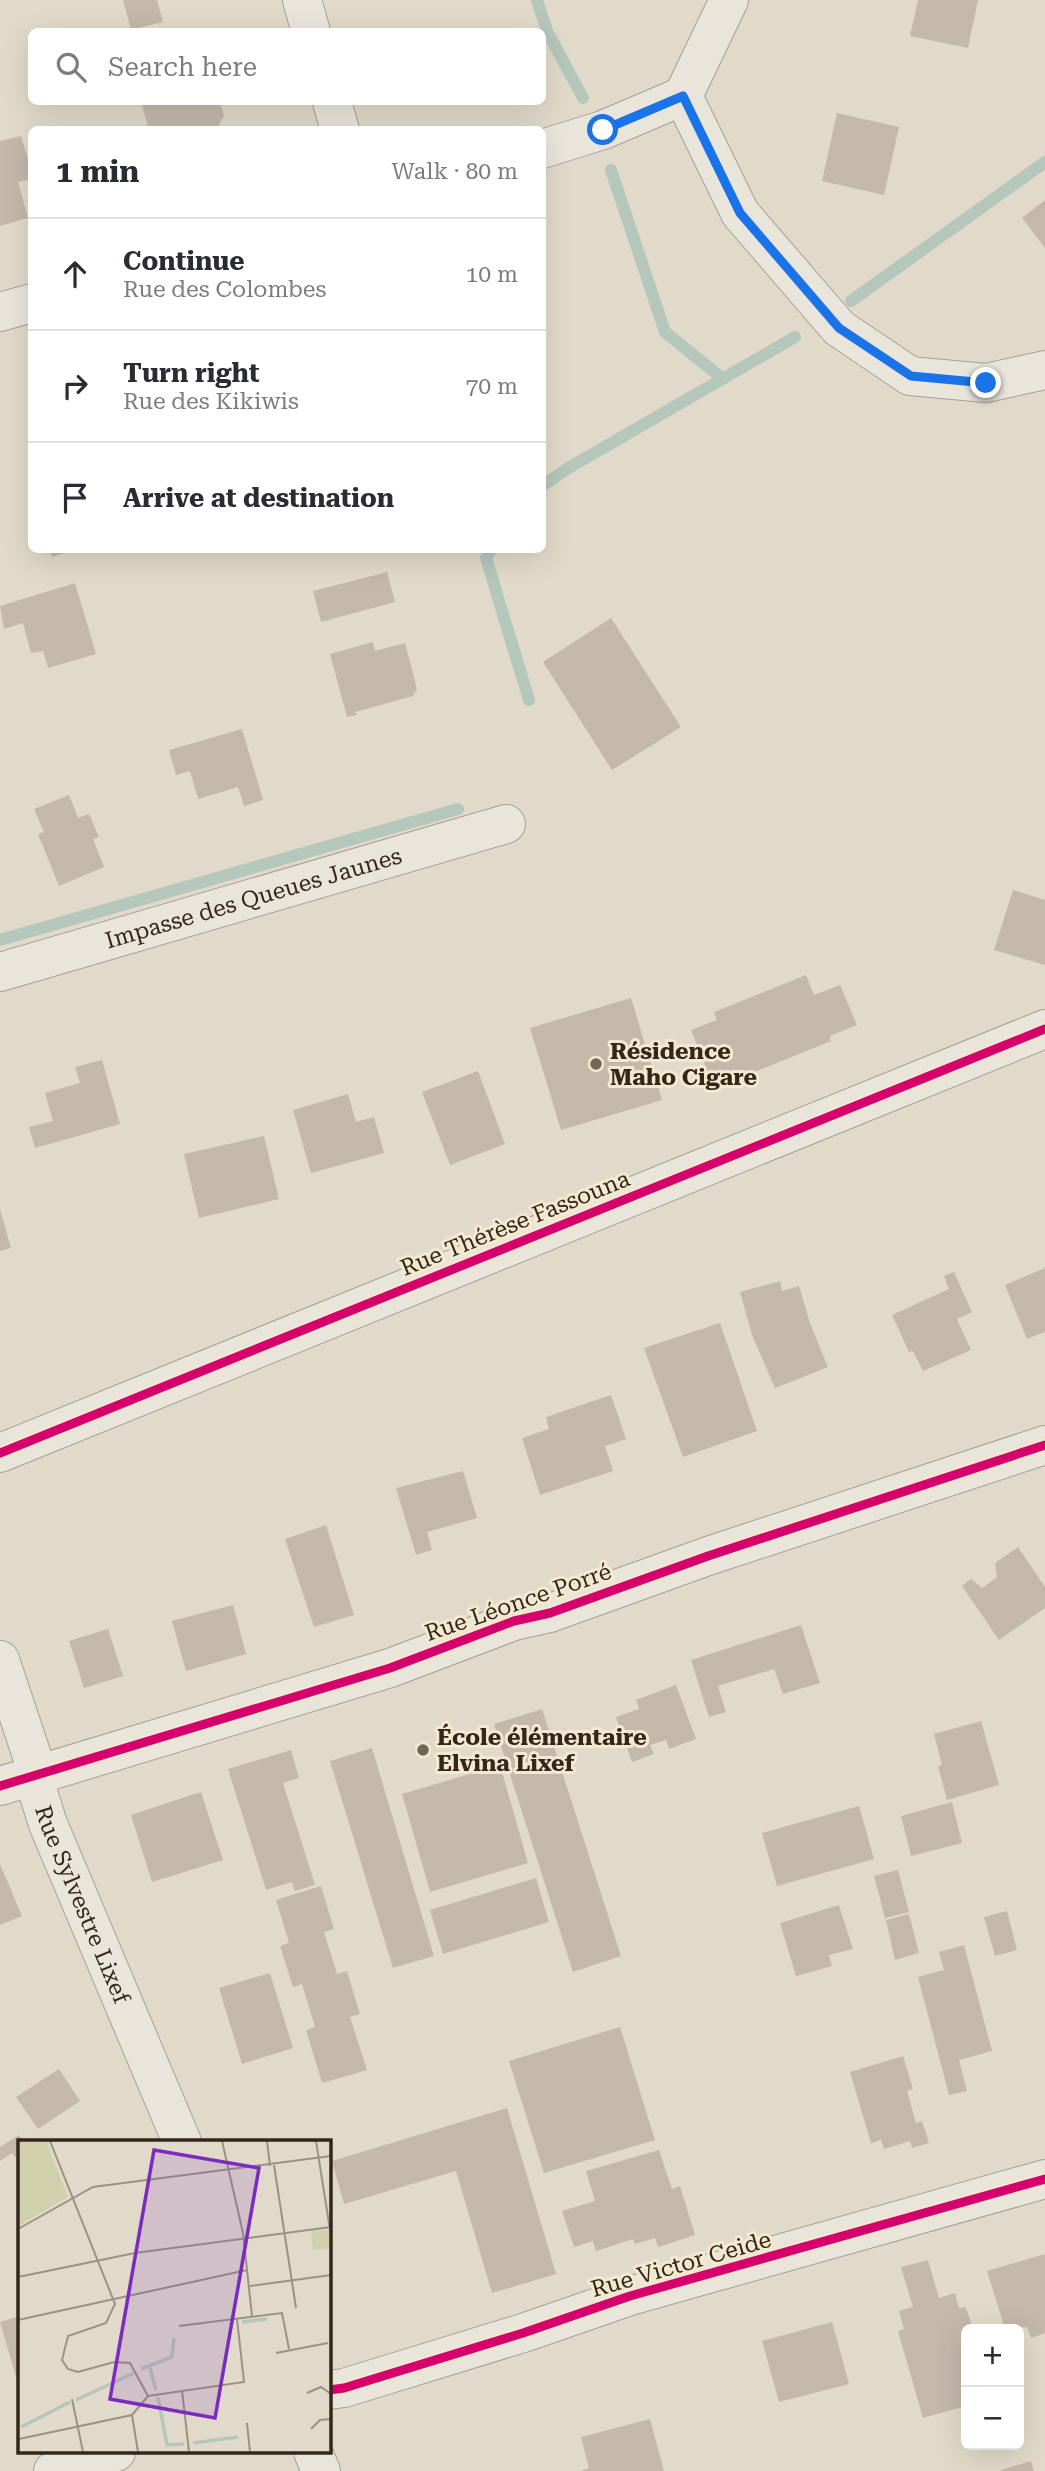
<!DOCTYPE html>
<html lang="en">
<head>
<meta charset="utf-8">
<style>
  body { margin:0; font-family:"Roboto Serif",serif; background:#f2f2f3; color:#2b2b33 }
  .controls { position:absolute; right:21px; bottom:21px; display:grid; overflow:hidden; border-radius:10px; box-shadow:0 7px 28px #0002 }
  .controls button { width:63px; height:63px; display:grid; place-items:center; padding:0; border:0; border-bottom:2px solid #e1e1e2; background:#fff; color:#2b2b33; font:35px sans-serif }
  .stop { position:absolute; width:21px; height:21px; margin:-16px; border:5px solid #1a73e8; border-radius:50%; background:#fff }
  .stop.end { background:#1a73e8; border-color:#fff; box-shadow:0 2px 7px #0008 }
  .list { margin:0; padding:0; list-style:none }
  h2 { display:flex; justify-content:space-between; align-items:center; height:91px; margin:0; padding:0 28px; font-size:30px }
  h2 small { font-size:23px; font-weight:400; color:#7c7c81 }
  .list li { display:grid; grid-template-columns:46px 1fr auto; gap:21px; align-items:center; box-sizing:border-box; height:112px; padding:0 28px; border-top:2px solid #e1e1e2 }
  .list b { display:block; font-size:26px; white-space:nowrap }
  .list p { margin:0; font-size:23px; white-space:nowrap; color:#7c7c81 }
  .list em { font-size:23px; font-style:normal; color:#7c7c81 }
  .icon { flex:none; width:38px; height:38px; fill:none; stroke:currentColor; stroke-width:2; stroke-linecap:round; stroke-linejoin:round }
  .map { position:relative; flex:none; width:1045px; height:2471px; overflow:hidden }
  .search { position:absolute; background:#fff; box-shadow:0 7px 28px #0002; left:28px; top:28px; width:518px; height:77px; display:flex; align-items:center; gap:18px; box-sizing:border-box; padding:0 24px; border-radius:10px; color:#7c7c81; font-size:26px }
  .panel { position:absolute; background:#fff; box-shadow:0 7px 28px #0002; left:28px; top:126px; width:518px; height:427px; border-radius:10px }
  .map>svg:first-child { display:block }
</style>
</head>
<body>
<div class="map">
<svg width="1045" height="2471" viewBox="0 0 1045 2471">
  <rect width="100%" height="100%" fill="#e1daca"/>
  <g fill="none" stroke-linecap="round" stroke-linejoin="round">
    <path stroke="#b5c6bb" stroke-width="12" d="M 537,0 L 547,31 L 583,98
      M 611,170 L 665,332 L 723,379
      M 851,301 L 1045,162
      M 542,486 L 570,467 L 795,337
      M 491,550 L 486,558 L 529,700
      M 0,940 L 458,809"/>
  </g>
  <path fill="#c4b8ab" d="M 123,0 L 157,0 L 163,22 L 131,30 Z
    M 918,0 L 978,0 L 968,48 L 910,36 Z
    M 141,102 L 203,102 L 204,104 L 220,102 L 224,116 L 216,130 L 149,130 Z
    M 837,113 L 899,127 L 884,195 L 822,181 Z
    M 21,136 L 32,173 L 32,179 L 18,182 L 28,218 L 0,226 L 0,141 Z
    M 1045,200 L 1045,248 L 1022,218 Z
    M 49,550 L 74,550 L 52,557 Z
    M 387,572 L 395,602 L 321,622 L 313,591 Z
    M 75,583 L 96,654 L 48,668 L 43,651 L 31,653 L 23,623 L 4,629 L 0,606 Z
    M 611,618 L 681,727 L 612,770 L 543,662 Z
    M 373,642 L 375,651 L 405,643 L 417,689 L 413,696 L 355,712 L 357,715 L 347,717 L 330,654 Z
    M 242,729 L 263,800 L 244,806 L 238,787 L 198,799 L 190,771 L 176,775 L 169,750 Z
    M 69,795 L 78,818 L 89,814 L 99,837 L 93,839 L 104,867 L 59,886 L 38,834 L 44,832 L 34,809 Z
    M 1013,890 L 1045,900 L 1045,965 L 994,950 Z
    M 806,975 L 814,995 L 840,985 L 857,1025 L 830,1036 L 831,1041 L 742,1077 L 740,1071 L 712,1082 L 691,1030 L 717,1020 L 714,1012 Z
    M 631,998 L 662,1100 L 561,1130 L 530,1028 Z
    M 102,1060 L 120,1124 L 35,1148 L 29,1127 L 53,1121 L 45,1093 L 80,1083 L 75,1067 Z
    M 478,1071 L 505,1144 L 450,1165 L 422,1092 Z
    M 348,1094 L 356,1122 L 374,1117 L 384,1153 L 311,1173 L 293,1110 Z
    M 264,1136 L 279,1199 L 199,1218 L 184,1154 Z
    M 0,1209 L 11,1248 L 0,1251 Z
    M 1045,1268 L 1045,1332 L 1027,1339 L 1005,1285 Z
    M 954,1272 L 972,1312 L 957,1319 L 971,1350 L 923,1371 L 913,1351 L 909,1352 L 892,1315 L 949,1289 L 944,1276 Z
    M 780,1281 L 782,1291 L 799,1286 L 810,1323 L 828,1367 L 775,1388 L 752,1335 L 740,1292 Z
    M 720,1323 L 757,1431 L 683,1457 L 644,1348 Z
    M 611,1395 L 626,1439 L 605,1446 L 613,1471 L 540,1495 L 522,1438 L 549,1429 L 546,1417 Z
    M 463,1471 L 477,1518 L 427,1532 L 432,1550 L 416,1555 L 396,1488 Z
    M 326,1525 L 354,1615 L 314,1627 L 285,1539 Z
    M 1018,1547 L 1045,1587 L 1045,1608 L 999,1640 L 962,1586 L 971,1579 L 982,1588 L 997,1577 L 995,1563 Z
    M 233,1605 L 246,1654 L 186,1671 L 172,1621 Z
    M 801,1625 L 820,1683 L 783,1694 L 774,1669 L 718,1686 L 726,1712 L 709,1717 L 691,1660 Z
    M 108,1629 L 123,1676 L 84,1688 L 69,1641 Z
    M 676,1685 L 696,1739 L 669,1749 L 666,1740 L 650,1745 L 654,1754 L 632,1762 L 616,1717 L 639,1709 L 636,1700 Z
    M 542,1709 L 621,1956 L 573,1972 L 494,1724 Z
    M 981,1721 L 999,1785 L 947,1800 L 938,1766 L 942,1765 L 934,1734 Z
    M 372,1748 L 434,1956 L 393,1968 L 330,1761 Z
    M 291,1750 L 299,1778 L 283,1783 L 315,1885 L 295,1891 L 292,1882 L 266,1890 L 228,1769 Z
    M 500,1765 L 528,1863 L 430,1892 L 402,1794 Z
    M 201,1792 L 223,1860 L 152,1882 L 131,1815 Z
    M 952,1802 L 962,1843 L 911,1856 L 901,1816 Z
    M 859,1806 L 874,1859 L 777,1886 L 762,1833 Z
    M 0,1864 L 22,1916 L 0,1925 Z
    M 898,1870 L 909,1912 L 885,1918 L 874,1876 Z
    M 536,1878 L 549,1922 L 443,1954 L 430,1910 Z
    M 321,1886 L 334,1929 L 324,1932 L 337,1974 L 347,1971 L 360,2014 L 350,2017 L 367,2070 L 322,2083 L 306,2030 L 315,2027 L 302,1984 L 293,1987 L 280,1946 L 289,1943 L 276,1900 Z
    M 839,1905 L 853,1949 L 829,1955 L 832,1966 L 796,1976 L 780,1923 Z
    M 1007,1911 L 1017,1950 L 995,1956 L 984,1917 Z
    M 909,1914 L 919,1953 L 895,1960 L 886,1920 Z
    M 964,1945 L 992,2051 L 959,2060 L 967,2091 L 949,2095 L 918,1977 L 944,1970 L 939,1952 Z
    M 270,1973 L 293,2048 L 242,2064 L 219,1988 Z
    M 620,2027 L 655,2140 L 544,2173 L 509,2061 Z
    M 903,2056 L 913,2089 L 907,2091 L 916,2123 L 922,2121 L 929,2143 L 912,2148 L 910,2141 L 884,2149 L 881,2140 L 871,2143 L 850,2072 Z
    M 59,2069 L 80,2101 L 38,2129 L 16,2097 Z
    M 507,2108 L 556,2274 L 492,2293 L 456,2171 L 344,2204 L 332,2161 Z
    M 19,2135 L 24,2142 L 19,2142 L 19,2154 L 15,2157 L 12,2153 L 0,2161 L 0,2147 Z
    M 659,2150 L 672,2189 L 680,2186 L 695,2235 L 658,2247 L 655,2238 L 635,2244 L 633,2239 L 596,2251 L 593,2241 L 574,2247 L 562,2211 L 595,2201 L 586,2171 Z
    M 1045,2254 L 1045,2333 L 1031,2338 L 1027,2327 L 1005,2329 L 987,2271 Z
    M 928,2260 L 939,2298 L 955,2293 L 959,2308 L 966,2307 L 973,2329 L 966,2329 L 966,2406 L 923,2418 L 898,2331 L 904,2329 L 899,2311 L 913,2307 L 901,2267 Z
    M 19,2316 L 19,2387 L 0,2322 Z
    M 832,2322 L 849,2384 L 779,2402 L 762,2341 Z
    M 650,2419 L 664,2471 L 581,2471 L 589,2468 L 581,2437 Z
    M 1031,2461 L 1034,2471 L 1001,2471 L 1001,2470 Z"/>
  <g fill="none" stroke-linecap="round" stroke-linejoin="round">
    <defs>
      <g id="street">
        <path d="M 302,0 L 311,32"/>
        <path d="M 683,96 L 740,213 L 839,328 L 910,376 L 986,383 L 1045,370"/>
        <path d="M 683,96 L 729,0"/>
        <path d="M 332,102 L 340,130"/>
        <path d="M 542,149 L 603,130 L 683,96"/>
        <path d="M 0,312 L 32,303"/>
        <path id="s1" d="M 0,972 L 506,824"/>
        <path d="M 0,1453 L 1045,1029"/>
        <path id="s2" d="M 0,1660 L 38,1774 L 38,1792 L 48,1824 L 182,2142"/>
        <path d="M 0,1786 L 390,1668 L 514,1621 L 550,1613 L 708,1556 L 1045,1445"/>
        <path d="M 329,2390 L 344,2388 L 523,2333 L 630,2296 L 1045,2179"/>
        <path d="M 313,2452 L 321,2471"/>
        <path d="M 53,2471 L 116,2452"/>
      </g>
    </defs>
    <use href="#street" stroke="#a69f94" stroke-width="40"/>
    <use href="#street" stroke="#e9e5db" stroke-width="38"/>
    <defs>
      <path id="cycleway" d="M 0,1453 L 1045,1029
        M 0,1786 L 390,1668 L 514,1621 L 550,1613 L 708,1556 L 1045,1445
        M 329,2390 L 344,2388 L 523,2333 L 630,2296 L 1045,2179"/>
    </defs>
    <use href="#cycleway" stroke="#f3e9cf" stroke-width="13"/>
    <use href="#cycleway" stroke="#d6006c" stroke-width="9"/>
  </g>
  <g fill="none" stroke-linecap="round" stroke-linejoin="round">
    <path stroke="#1a73e8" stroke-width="9" d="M 603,130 L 683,96 L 740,213 L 839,328 L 911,376 L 986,383"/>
  </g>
  <g fill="#706659" stroke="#f3e9cf" stroke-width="2.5">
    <circle cx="596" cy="1064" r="7"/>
    <circle cx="423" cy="1750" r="7"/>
  </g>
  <g text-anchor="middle" stroke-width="6" stroke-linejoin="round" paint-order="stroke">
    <g font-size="23" fill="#33271c" stroke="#f3e9cf">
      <text dy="8" stroke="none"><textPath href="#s1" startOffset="264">Impasse des Queues Jaunes</textPath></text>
      <text transform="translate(515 1223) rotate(-22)" y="8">Rue Thérèse Fassouna</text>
      <text transform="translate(518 1602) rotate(-19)" y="8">Rue Léonce Porré</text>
      <text dy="8" stroke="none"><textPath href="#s2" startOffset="259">Rue Sylvestre Lixef</textPath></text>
      <text transform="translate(681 2264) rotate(-16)" y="8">Rue Victor Ceide</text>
    </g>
    <g font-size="23" font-weight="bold" fill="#33271c" stroke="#f3e9cf" text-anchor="start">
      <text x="610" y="1059">Résidence<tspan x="610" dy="26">Maho Cigare</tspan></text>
      <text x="437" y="1745">École élémentaire<tspan x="437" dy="26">Elvina Lixef</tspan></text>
    </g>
  </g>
  <g transform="translate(18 2140)">
    <rect width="313" height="313" fill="#e1daca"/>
    <path d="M 311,90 L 313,108 L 295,110 L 293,91 Z" fill="#d0d0ad"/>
    <path d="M 0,1 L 28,1 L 50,57 L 0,86 Z" fill="#d0d0ad"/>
    <path fill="none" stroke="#b5c6bb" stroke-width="3.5" d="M 224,182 L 249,179M 132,228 L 138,250M 123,229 L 154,217 L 156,198M 140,257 L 149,305 L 166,304M 58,260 L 116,233M 3,287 L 52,262M 175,303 L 220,297"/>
    <path fill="none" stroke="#9b9284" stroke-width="2" d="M 32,1 L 97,164 L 88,183 L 50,196 L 44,220 L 50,229 L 60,232 L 96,222 L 112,223 L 130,256M 204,1 L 225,93 L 234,176M 249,1 L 252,26M 298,1 L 313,96M 256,25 L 278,168M 0,89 L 75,47 L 313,16M 0,137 L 117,113 L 313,87M 232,146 L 313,135M 0,180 L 229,130M 161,186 L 264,173 L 271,209M 258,213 L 310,203M 164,250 L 171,312M 289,253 L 303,247 L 313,254M 130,256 L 226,242 L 219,179M 54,259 L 65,312M 114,275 L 120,312M 229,283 L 232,312M 293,289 L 302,280 L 313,279M 1,299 L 114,275 L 130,256"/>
    <path fill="#7b2cbf" fill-opacity="0.15" stroke="#7b2cbf" stroke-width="3.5" d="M 136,10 L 241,28 L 197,278 L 92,259 Z"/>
    <rect width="313" height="313" fill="none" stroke="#33271c" stroke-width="3.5"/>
  </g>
</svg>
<div class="controls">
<button>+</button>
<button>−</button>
</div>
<div class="stop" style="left:603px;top:130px"></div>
<div class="stop end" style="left:986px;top:383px"></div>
<div class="search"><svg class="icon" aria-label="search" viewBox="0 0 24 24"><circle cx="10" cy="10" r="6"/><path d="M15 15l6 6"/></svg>Search here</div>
<section class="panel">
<h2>1 min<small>Walk · 80 m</small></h2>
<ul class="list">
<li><svg class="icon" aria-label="ahead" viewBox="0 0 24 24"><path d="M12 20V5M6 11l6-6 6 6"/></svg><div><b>Continue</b><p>Rue des Colombes</p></div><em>10 m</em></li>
<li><svg class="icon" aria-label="right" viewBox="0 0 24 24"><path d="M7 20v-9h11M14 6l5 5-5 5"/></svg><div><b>Turn right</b><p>Rue des Kikiwis</p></div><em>70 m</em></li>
<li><svg class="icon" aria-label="arrive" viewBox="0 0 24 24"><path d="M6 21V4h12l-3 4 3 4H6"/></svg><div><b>Arrive at destination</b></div></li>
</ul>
</section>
</div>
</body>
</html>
